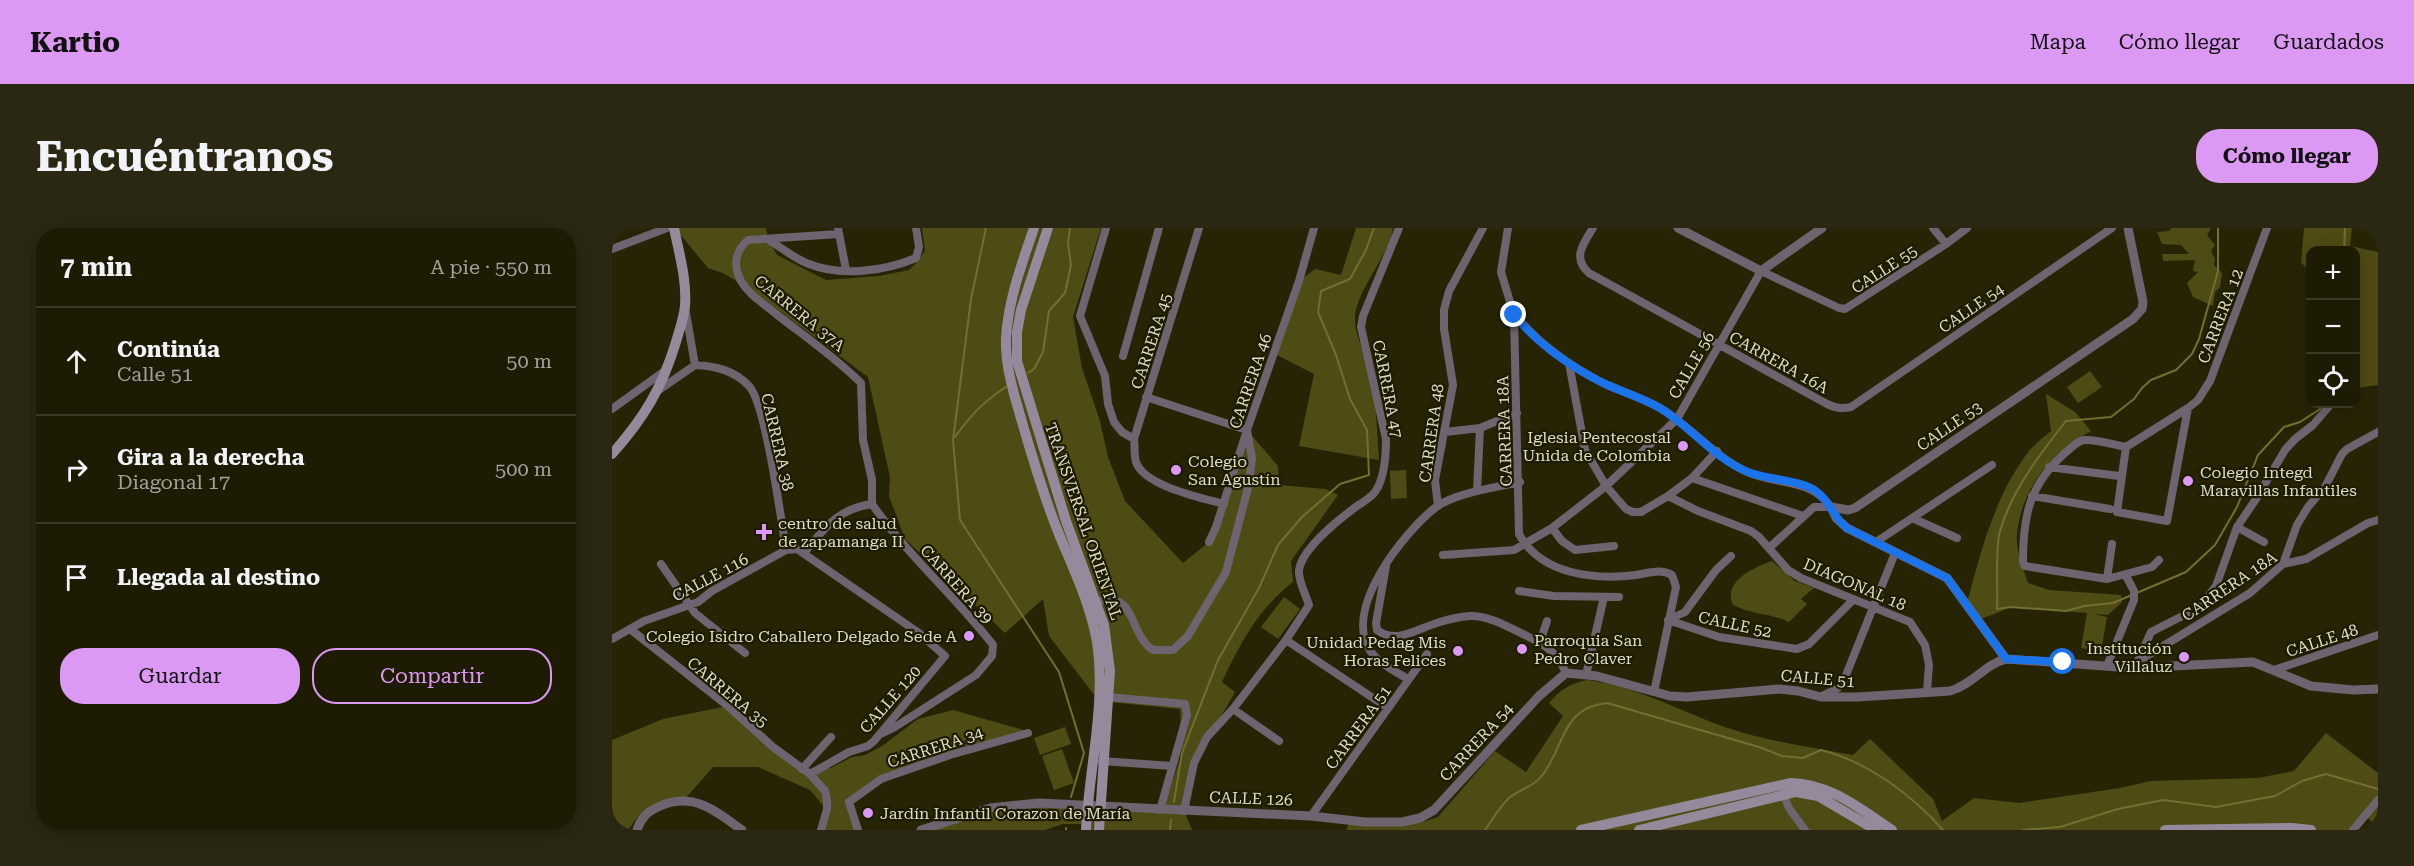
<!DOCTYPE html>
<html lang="es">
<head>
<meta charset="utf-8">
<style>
  body { margin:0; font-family:"Roboto Serif",serif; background:#2a2813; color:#f1f3f6 }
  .controls { position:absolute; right:18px; top:18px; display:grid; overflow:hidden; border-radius:12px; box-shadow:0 3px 15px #0003 }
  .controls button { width:54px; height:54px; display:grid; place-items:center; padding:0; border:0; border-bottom:2px solid #3b3926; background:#1d1b04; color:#f1f3f6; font:30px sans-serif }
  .stop { position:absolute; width:18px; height:18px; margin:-14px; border:4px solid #1a73e8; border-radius:50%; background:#fff }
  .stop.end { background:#1a73e8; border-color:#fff; box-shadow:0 2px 6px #0008 }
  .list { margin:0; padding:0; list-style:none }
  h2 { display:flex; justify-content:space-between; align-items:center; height:78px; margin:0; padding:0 24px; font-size:26px }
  h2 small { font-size:20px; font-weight:400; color:#a0a19a }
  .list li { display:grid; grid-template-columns:39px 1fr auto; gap:18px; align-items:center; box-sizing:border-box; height:108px; padding:0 24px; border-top:2px solid #3b3926 }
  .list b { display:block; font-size:22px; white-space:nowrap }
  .list p { margin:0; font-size:20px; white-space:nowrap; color:#a0a19a }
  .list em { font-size:20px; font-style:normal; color:#a0a19a }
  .actions { display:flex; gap:12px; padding:18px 24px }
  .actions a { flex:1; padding:14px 0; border:2px solid #dc99f4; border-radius:24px; text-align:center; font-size:21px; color:#dc99f4 }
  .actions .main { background:#dc99f4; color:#111 }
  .icon { flex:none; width:33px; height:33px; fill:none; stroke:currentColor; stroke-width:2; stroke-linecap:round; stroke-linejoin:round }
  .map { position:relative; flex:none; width:1766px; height:602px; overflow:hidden; border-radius:24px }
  header { display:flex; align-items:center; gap:36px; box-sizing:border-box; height:84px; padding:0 30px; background:#dc99f4; color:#111 }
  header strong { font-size:28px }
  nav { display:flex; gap:33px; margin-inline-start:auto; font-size:21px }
  .intro { display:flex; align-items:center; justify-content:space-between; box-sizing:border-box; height:144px; padding:0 36px }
  h1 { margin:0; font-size:42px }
  .button { padding:15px 27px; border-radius:24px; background:#dc99f4; color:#111; font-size:21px; font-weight:700 }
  main { display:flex; gap:36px; padding:0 36px }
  aside { flex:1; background:#1d1b04; border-radius:24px; box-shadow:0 3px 15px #0003 }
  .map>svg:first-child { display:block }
</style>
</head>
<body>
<header>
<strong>Kartio</strong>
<nav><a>Mapa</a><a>Cómo llegar</a><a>Guardados</a></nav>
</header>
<div class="intro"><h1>Encuéntranos</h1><a class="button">Cómo llegar</a></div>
<main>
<aside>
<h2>7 min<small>A pie · 550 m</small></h2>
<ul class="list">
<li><svg class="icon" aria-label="ahead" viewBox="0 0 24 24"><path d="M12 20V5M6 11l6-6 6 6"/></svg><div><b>Continúa</b><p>Calle 51</p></div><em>50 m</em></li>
<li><svg class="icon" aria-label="right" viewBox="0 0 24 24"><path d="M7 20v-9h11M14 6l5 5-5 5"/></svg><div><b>Gira a la derecha</b><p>Diagonal 17</p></div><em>500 m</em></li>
<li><svg class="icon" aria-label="arrive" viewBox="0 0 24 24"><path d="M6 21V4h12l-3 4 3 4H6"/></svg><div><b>Llegada al destino</b></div></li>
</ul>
<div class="actions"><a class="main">Guardar</a><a>Compartir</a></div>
</aside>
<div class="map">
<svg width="1766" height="602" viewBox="0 0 1766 602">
  <rect width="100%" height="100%" fill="#272406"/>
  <path fill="#4f4b14" d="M 63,0 L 154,0 L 156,11 L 165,27 L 214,52 L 267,48 L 297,42 L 307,32 L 313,22 L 310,0 L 489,0 L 461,89 L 470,140 L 488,193 L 496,229 L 513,273 L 571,335 L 597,314 L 635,202 L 666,238 L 667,257 L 713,261 L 726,267 L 679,333 L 681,354 C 646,381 629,414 610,454 L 623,464 L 582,535 L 572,583 L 580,602 L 471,602 L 471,596 L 451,596 L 433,602 L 309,602 L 392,578 L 551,582 L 570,525 L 568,481 L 487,473 L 437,408 L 431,371 L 393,405 L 293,311 L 277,268 L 278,249 L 256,149 L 141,63 L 111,45 L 96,40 Z
    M 744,0 L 781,0 C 776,30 744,62 743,90 C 742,110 756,128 760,148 C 764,175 765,204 767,232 L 687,218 L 702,146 L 663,126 L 687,53 L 703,41 L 729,47 Z
    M 1559,0 L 1599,0 L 1595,7 L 1603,17 L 1599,23 L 1603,30 L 1602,37 L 1610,45 L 1608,59 L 1603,64 L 1601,78 L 1581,69 L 1575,55 L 1586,44 L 1581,43 L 1583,32 L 1551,33 L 1550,26 L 1577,26 L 1569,17 L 1550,16 L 1545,4 L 1557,3 Z
    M 1692,0 L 1740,0 L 1738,18 L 1766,24 L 1766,157 L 1744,160 L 1747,133 L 1744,131 L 1744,22 L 1698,22 L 1698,43 L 1689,35 Z
    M 1478,143 L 1490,159 L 1466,175 L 1455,159 Z
    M 1434,166 L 1463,184 L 1479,203 C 1440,224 1410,259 1405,305 C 1403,321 1411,340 1416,355 L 1437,362 L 1509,367 L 1510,374 L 1496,387 L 1482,386 L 1495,389 L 1489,424 L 1469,420 L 1475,385 L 1400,379 L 1369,391 L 1356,371 C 1370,320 1384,264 1418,222 C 1424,215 1432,209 1439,203 Z
    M 794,242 L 795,270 L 779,271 L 778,243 Z
    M 1160,333 L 1183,353 L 1202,360 L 1189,371 L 1195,376 L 1177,394 C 1158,385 1141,387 1121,377 C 1110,353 1143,339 1160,333 Z
    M 672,369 L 688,381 L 666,411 L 649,399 Z
    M 975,452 C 1031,459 1079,490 1132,505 C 1168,515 1205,520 1241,527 L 1258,511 L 1321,571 L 1330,593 L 1362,570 L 1407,575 L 1508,560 L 1539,553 L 1646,550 L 1682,543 L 1714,505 L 1766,545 L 1766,600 L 1755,589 L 1746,602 L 734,602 L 738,594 L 810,594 L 826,589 L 883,523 L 914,544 L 951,488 L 937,475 C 948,462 957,456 975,452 Z
    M 116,478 L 190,541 L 219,540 L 240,529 L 253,527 L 270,518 L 306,491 L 341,482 L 415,503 L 269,551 L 237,574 L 246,602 L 207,602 L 214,581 L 198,562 L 146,539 L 101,539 L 72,572 L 28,586 L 16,602 L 0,602 L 0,512 L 51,491 Z
    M 453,499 L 459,516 L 428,527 L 422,510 Z
    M 450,521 L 462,555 L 442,562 L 430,528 Z"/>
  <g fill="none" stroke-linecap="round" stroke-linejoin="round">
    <path stroke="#736e31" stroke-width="2" d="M 374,0 L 359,71 L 341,212 L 348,292 L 447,444 L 472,525 L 459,569
      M 1606,0 L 1606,43 L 1587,111 L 1580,126 L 1564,142 L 1539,152 L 1530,160 L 1522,171 L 1499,189 L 1454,193 C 1428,226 1400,262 1388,303 C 1383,319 1386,362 1385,381 L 1398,379 L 1454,383 L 1472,378 L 1501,375 L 1574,344 L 1603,317 L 1625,279 L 1646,227 L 1672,199 L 1688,194 L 1708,181 L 1709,176
      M 1732,22 L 1733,0
      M 416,145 L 422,141 L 431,124 L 437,83 L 453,65 L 459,37 L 456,15 L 458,0
      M 343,209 C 358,188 372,173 394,159
      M 562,574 L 570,525 L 606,432 L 647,360 L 666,317 L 690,289 L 728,256 L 757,247 L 755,202 L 738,171 L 724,127 L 706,84 L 709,63 L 738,51 L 754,22 L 762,0
      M 454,602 L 454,600
      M 558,602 L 559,592
      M 873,602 C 881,591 888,578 898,569 C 907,562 922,558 929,549 C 954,518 948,480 995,475 L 1147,519 L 1170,528 L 1191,530 L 1209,522 C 1256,534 1299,566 1331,602
      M 1411,602 L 1448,599 L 1506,581 L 1551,572 L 1604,579 L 1663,568 L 1690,553 L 1714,546 L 1766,561"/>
    <path stroke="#6d6470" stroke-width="8" d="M 226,0 L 234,42
      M 494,0 L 468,88 L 493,148 L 496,176 L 502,194 L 510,204 L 522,211
      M 587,0 L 522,211 C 523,218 522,227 524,234 C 532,258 590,270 612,276
      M 896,0 L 889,44 L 902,87 L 907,306 C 929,347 983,352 1024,347 C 1038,345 1048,340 1060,347 L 1064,359 L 1042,464
      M 981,0 C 971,16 960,30 977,45 L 1215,176 C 1224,180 1229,181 1239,179 L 1500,0
      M 1321,0 L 1334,16
      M 227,6 L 136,12 C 123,23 121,38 129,53 C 137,67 151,75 163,85 C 192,108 223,129 249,155 L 251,212 L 260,252 L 260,276
      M 157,12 C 170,20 183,31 197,36 C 229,49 273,43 304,30 L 307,19 L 304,0
      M 0,21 L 55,0
      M 74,85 L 83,137
      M 903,87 C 927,116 959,139 993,156 C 1011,164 1031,170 1048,180 C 1078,198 1101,227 1133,243 C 1163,258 1196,248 1219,279
      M 511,128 L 547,0
      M 957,135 L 973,222 L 994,258 L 1014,281 L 1021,284 L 1029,284 L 1056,268 L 1080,250 L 1105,223
      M 47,162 L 83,137 C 103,138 122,142 137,158 C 154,176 169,292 174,322
      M 534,169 L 635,202
      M 0,181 L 54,142
      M 833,204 L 868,200 L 905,185
      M 1514,219 L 1505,284 L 1555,293 L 1576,180
      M 1437,239 L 1507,248
      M 1080,250 L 1191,288
      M 865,263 L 868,200
      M 1056,268 L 1086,283 L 1139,303 L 1147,309 L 1176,342 L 1189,350 L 1298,394 L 1313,417 L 1317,437 L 1315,463
      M 1420,268 L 1498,281
      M 260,276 C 295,327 343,368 381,417 L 380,428 L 364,447 L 283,499 L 271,505
      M 826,278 L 823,252 L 841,157 L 832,101 L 832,82 L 837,63 L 871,0
      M 1300,290 L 1345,310
      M 1625,299 L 1652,314
      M 940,300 L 950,313 L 963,322 L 1002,318
      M 597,314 L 604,299 L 635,202 L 687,53 L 702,0
      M 1264,314 L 1380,237
      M 1157,320 L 1202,279 L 1219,279
      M 192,325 C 213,300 225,281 260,276
      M 831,327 L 902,322 L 940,300 L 994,258 L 1065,191 L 1149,43 L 1227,80 L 1233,81 L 1334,16 L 1355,0
      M 1547,332 L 1540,339 L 1495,351 L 1413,338 L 1411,334 C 1411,288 1417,257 1453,225 C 1459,220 1465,213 1472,212 C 1485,211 1501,217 1514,219 L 1576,180 L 1586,172 L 1598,153 L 1655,0
      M 49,336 L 83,385 L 133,425
      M 1671,336 L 1685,297 L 1696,279 L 1713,259 L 1730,226 L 1735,221 L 1766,204
      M 774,338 L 764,395 L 765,402 C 784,416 803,402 822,396 C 833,392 846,389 858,388 C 877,387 898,400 915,408 C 933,417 946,425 954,445
      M 1495,351 L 1500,316
      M 907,363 L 942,368 L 1007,369
      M 481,375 C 526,360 515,405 541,422 L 561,422 L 576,408 L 614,344 L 637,256 L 640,230 L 635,202
      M 1058,391 L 1073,384 L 1104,342 L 1119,328
      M 1056,392 L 1107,409 L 1185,421 L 1197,416 L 1241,372
      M 18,401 L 116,478 L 161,519 L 198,546 L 213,563 L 215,572 L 215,581 L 209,602
      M 0,411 L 32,393 L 86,374 L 100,363 L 174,322 L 185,321 L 307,405 L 333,428 L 262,513 L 256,518 L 237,524 L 198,546
      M 674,412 L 776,480
      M 928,414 L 935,393
      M 1526,433 L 1539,404 L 1588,379 L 1604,358 L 1625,299 L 1644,271 L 1673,222 L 1683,211 L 1701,197 L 1719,176
      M 1525,434 L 1638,365 L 1671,336 L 1694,331 L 1756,295 L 1766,292
      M 1495,438 L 1522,372 L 1522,363 L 1514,348
      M 1662,442 L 1766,407
      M 974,447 L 992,369
      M 796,451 C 784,444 768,436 759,424 C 729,382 792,304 824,279 C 843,265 885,259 908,254
      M 1210,468 L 1226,460 L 1232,452 L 1283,325
      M 496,469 L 573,476 L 575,487 L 548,582
      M 621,481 L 667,513
      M 490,533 L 560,538
      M 190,541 L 219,509
      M 1171,566 L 1177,580 L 1193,602
      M 572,583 L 582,535 L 595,509 L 621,481 L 674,412 L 697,377 C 694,367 686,353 687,342 C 690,321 725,293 741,281 C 747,276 758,271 763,264 C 773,250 774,227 774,211 L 749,99 L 751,88 L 787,0
      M 699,588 L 815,426
      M 246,602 L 237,574 L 269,551 L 338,527 L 416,505
      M 1741,602 L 1766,572"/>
    <path stroke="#6d6470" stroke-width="9" d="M 1066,0 L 1149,43 L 1210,0
      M 1219,279 L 1236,282 L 1243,280 L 1521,91 L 1530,81 L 1531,74 L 1516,0
      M 1219,279 L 1224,290 L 1235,300 L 1335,350 L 1394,431
      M 25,602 C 29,590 35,584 46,579 C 81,563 102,582 130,602
      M 309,602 L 378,580 L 427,575 L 699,588 L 753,594 L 790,594 L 808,590 L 822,582 L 927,468 L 954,445 L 985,448 L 1058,468 L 1075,469 L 1167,461 L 1186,463 L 1209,469 L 1245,469 L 1338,463 C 1360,457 1373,436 1394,431 L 1520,440 L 1641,434 L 1699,458 L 1741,462 L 1766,461"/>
    <path stroke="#97899c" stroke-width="10" d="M 422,0 C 410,35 396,73 394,110 C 393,139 402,166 410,194 C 421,231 432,270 447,306 C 462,343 481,381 486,421 C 493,481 477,542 474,602
      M 436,0 L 409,82 L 405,104 L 405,133 L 454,293 L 492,397 L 498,443 L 487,602
      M 0,226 C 32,190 50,160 64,114 C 67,103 72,90 73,78 C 75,52 67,25 62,0
      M 969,602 L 1179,555 C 1219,556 1248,581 1280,602
      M 1027,602 L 1184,564 L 1206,568 L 1264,602
      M 1553,602 L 1680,600 L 1699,602"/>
  </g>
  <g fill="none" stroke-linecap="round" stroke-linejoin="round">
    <path stroke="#1a73e8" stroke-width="8" d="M 902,87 C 926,116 959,139 993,156 C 1011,164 1031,170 1048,180 C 1078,198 1104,232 1136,244 C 1156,252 1180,251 1199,260 C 1217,269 1220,289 1235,300 L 1335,350 L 1394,431 L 1451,434"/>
  </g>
  <g fill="#dc99f4" stroke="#1d1b00" stroke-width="2">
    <circle cx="1071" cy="218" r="6"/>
    <circle cx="564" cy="242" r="6"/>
    <circle cx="1576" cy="253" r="6"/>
    <path d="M149 295h6v6h6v6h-6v6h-6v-6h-6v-6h6z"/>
    <circle cx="357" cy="408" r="6"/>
    <circle cx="910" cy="421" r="6"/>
    <circle cx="846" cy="423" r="6"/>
    <circle cx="1572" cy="429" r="6"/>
    <circle cx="256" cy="585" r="6"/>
  </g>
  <g text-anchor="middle" stroke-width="4.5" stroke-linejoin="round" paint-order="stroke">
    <g font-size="16" fill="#deddcc" stroke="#1d1b00">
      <text transform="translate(1272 41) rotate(-33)" y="6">CALLE 55</text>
      <text transform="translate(1359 80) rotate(-34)" y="6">CALLE 54</text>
      <text transform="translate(188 85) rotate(39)" y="6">CARRERA 37A</text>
      <text transform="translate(1608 88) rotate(-69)" y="6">CARRERA 12</text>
      <text transform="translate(539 113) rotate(-72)" y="6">CARRERA 45</text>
      <text transform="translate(1167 134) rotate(29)" y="6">CARRERA 16A</text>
      <text transform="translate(1079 137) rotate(-60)" y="6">CALLE 56</text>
      <text transform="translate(638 153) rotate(-71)" y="6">CARRERA 46</text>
      <text transform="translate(776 161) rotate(79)" y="6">CARRERA 47</text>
      <text transform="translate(1337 198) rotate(-34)" y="6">CALLE 53</text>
      <text transform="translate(892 203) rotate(-92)" y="6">CARRERA 18A</text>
      <text transform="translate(819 205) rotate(-82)" y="6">CARRERA 48</text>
      <text transform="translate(166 214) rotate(77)" y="6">CARRERA 38</text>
      <text transform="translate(472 293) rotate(71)" y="6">TRANSVERSAL ORIENTAL</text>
      <text transform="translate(98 349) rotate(-28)" y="6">CALLE 116</text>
      <text transform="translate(345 356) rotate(48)" y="6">CARRERA 39</text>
      <text transform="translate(1243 356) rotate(23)" y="6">DIAGONAL 18</text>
      <text transform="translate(1617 358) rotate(-34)" y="6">CARRERA 18A</text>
      <text transform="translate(1123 396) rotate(12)" y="6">CALLE 52</text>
      <text transform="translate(1710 412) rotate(-18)" y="6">CALLE 48</text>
      <text transform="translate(1206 450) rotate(5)" y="6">CALLE 51</text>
      <text transform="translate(116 464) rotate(40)" y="6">CARRERA 35</text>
      <text transform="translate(278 471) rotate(-49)" y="6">CALLE 120</text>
      <text transform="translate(746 499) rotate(-54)" y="6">CARRERA 51</text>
      <text transform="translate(864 514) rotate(-47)" y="6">CARRERA 54</text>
      <text transform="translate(323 519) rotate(-18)" y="6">CARRERA 34</text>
      <text transform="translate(639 570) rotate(2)" y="6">CALLE 126</text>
    </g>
    <g font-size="16" fill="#deddcc" stroke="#1d1b00" text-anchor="start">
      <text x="1059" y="215" text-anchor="end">Iglesia Pentecostal<tspan x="1059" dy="18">Unida de Colombia</tspan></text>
      <text x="576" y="239">Colegio<tspan x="576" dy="18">San Agustín</tspan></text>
      <text x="1588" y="250">Colegio Integd<tspan x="1588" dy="18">Maravillas Infantiles</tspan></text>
      <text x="166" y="301">centro de salud<tspan x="166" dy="18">de zapamanga II</tspan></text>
      <text x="345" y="414" text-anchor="end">Colegio Isidro Caballero Delgado Sede A</text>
      <text x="922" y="418">Parroquia San<tspan x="922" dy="18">Pedro Claver</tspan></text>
      <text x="834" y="420" text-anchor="end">Unidad Pedag Mis<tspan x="834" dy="18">Horas Felices</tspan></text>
      <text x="1560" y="426" text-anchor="end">Institución<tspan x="1560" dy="18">Villaluz</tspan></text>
      <text x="268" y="591">Jardín Infantil Corazon de María</text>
    </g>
  </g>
</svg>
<div class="controls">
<button>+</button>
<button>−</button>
<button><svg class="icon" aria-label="locate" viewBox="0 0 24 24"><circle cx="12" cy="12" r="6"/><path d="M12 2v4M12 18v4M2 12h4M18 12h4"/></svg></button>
</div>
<div class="stop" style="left:1451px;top:434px"></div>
<div class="stop end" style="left:902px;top:87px"></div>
</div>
</main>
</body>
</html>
